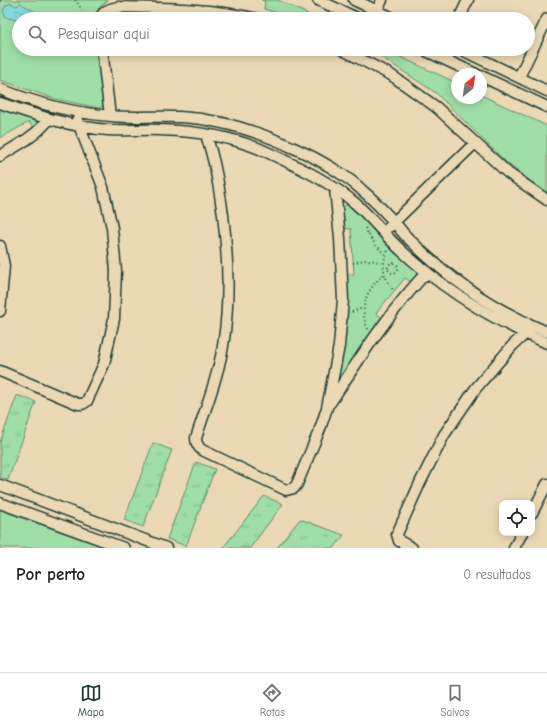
<!DOCTYPE html>
<html lang="pt">
<head>
<meta charset="utf-8">
<style>
  body { margin:0; font-family:"Comic Neue",sans-serif; background:#f6f6f6; color:#202124 }
  .controls { position:absolute; right:12px; bottom:12px; display:grid; overflow:hidden; border-radius:8px; box-shadow:0 2px 10px #0003 }
  .controls button { width:36px; height:36px; display:grid; place-items:center; padding:0; border:0; border-bottom:1px solid #e0e0e0; background:#fff; color:#202124; font:20px sans-serif }
  .compass { position:absolute; left:451px; top:68px; width:36px; height:36px; border-radius:50%; background:#fff; box-shadow:0 2px 10px #0003; rotate:30deg }
  .list { margin:0; padding:0; list-style:none }
  h2 { display:flex; justify-content:space-between; align-items:center; height:52px; margin:0; padding:0 16px; font-size:17px }
  h2 small { font-size:13px; font-weight:400; color:#757577 }
  .icon { flex:none; width:22px; height:22px; fill:none; stroke:currentColor; stroke-width:2; stroke-linecap:round; stroke-linejoin:round }
  .map { position:relative; flex:none; width:547px; height:548px; overflow:hidden }
  .search { position:absolute; background:#fff; box-shadow:0 2px 10px #0003; left:12px; right:12px; top:12px; height:44px; display:flex; align-items:center; gap:10px; box-sizing:border-box; padding:0 14px; border-radius:22px; color:#757577; font-size:15px }
  .sheet { height:124px; background:#fff }
  nav { display:flex; justify-content:space-around; align-items:center; box-sizing:border-box; height:56px; border-top:1px solid #e0e0e0; background:#fff; font-size:11px; color:#757577 }
  nav a { display:grid; justify-items:center; gap:2px }
  nav .on { color:#1f3d34 }
  .map>svg:first-child { display:block }
</style>
</head>
<body>
<div class="map">
<svg width="547" height="548" viewBox="0 0 547 548">
  <defs>
    <pattern id="grass-tufts" width="24" height="20" patternUnits="userSpaceOnUse"><rect width="24" height="20" fill="#9fdea7"/><path d="M3 7l-1-3M5 7V3M7 7l1-3M15 17l-1-3M17 17v-4M19 17l1-3" fill="none" stroke="#88bf90"/></pattern>
    <pattern id="water-ripples" width="26" height="14" patternUnits="userSpaceOnUse"><rect width="26" height="14" fill="#86d7de"/><path d="M2 4q2-2 4 0t4 0M15 11q2-2 4 0t4 0" fill="none" stroke="#73b9bf"/></pattern>
  </defs>
  <rect width="100%" height="100%" fill="#ebd9b6"/>
  <filter id="ink" filterUnits="userSpaceOnUse"><feTurbulence type="fractalNoise" baseFrequency=".025" numOctaves="2"/><feDisplacementMap in="SourceGraphic" scale="8" xChannelSelector="R" yChannelSelector="G"/><feConvolveMatrix kernelMatrix="1 2 1 2 8 2 1 2 1" color-interpolation-filters="sRGB"/></filter>
  <g filter="url(#ink)">
    <path fill="url(#grass-tufts)" stroke="#5f8e6e" d="M 17,395 L 36,402 L 8,480 L 0,477 L 0,442 Z
      M 153,443 L 172,450 L 143,527 L 124,520 Z
      M 196,462 L 215,469 L 186,546 L 167,539 Z
      M 264,496 L 283,504 L 250,548 L 223,548 Z
      M 300,519 L 344,535 L 334,548 L 277,548 Z"/>
    <path fill="#9fdea7" stroke="#5f8e6e" d="M 0,0 L 108,0 L 99,8 L 95,19 L 19,19 L 19,49 L 99,49 L 104,105 L 99,108 L 55,99 L 0,80 Z
      M 261,0 L 278,0 L 318,19 L 297,19 L 264,9 L 265,1 Z
      M 367,49 L 383,49 L 457,83 L 457,98 L 481,98 L 481,95 L 547,126 L 547,194 L 508,164 L 436,93 L 377,54 Z
      M 0,107 L 34,118 L 36,120 L 37,125 L 33,128 L 29,122 L 0,138 Z
      M 347,205 L 351,206 L 419,273 L 412,283 L 405,278 L 376,313 L 382,318 L 339,378 L 336,376 L 346,274 L 354,274 L 351,229 L 344,228 L 342,209 L 344,206 Z
      M 0,510 L 106,548 L 0,548 Z"/>
    <path fill="url(#water-ripples)" stroke="#5d999a" d="M 10,3 L 17,6 L 20,3 L 48,19 L 19,19 L 19,22 C 15,18 9,20 5,16 L 3,11 L 5,6 Z"/>
    <g fill="none" stroke-linecap="round" stroke-linejoin="round">
      <defs>
        <path id="minor" d="M 318,0 L 359,19
          M 354,0 L 395,19
          M 377,11 L 382,0
          M 99,19 C 104,11 108,9 118,7 C 165,8 211,8 258,19
          M 459,19 L 468,0
          M 102,49 L 110,116
          M 341,49 L 391,75 L 436,107 L 508,173 L 547,200
          M 422,49 L 476,74
          M 460,49 L 547,91
          M 481,76 L 547,107
          M 519,77 L 547,19
          M 0,89 C 35,103 74,113 111,116 C 134,118 157,116 180,117 C 219,119 260,132 296,149 C 317,158 348,176 364,192 C 375,201 385,212 395,223 C 400,229 405,236 411,241 C 450,280 496,311 547,332
          M 0,103 C 35,115 71,127 108,130 C 125,131 143,129 160,130 C 198,131 238,138 271,154 C 301,168 332,183 356,204 C 373,219 387,238 404,253 C 446,291 495,321 547,343
          M 206,135 C 215,161 219,187 223,215 C 228,256 230,297 224,339 C 220,371 206,407 196,438 C 196,444 198,447 202,450 L 286,490 L 294,488 L 297,484 L 320,429 L 327,408 L 339,346 L 343,300 L 340,238 L 335,189
          M 0,156 C 18,145 36,136 49,119
          M 389,227 L 475,143
          M 0,246 L 4,266 L 0,311
          M 0,371 L 78,404 C 82,404 84,404 87,401 L 104,364 L 114,319 L 116,271 L 112,228 L 103,187 L 77,120
          M 330,403 C 360,358 389,312 427,272
          M 0,485 L 166,548
          M 0,503 L 124,548
          M 532,513 L 547,484
          M 412,548 L 399,541 L 397,534 L 420,483 L 444,435 L 476,388 L 513,345 L 525,334 L 528,330
          M 514,548 L 522,533"/>
      </defs>
      <use href="#minor" stroke="#1f3d34" stroke-width="13"/>
      <path stroke="#1f3d34" stroke-width="2" stroke-dasharray="1 3" stroke-linecap="butt" d="M 75,0 L 81,8 L 85,19
        M 0,1 L 1,0
        M 365,228 C 370,239 377,247 385,254
        M 388,251 C 380,265 384,279 394,291
        M388 268a5 5 0 1 1 10 0a5 5 0 1 1-10 0Z
        M 353,263 C 364,259 373,259 383,264
        M 352,312 L 363,308
        M 368,329 C 358,307 367,289 384,274"/>
      <use href="#minor" stroke="#ebd9b6" stroke-width="10"/>
    </g>
  </g>
</svg>
<div class="controls">
<button><svg class="icon" aria-label="locate" viewBox="0 0 24 24"><circle cx="12" cy="12" r="6"/><path d="M12 2v4M12 18v4M2 12h4M18 12h4"/></svg></button>
</div>
<svg class="compass" viewBox="-18 -18 36 36"><path d="M0-13l5 13h-10z" fill="#e53935"/><path d="M0 13l5-13h-10z" fill="#757577"/></svg>
<div class="search"><svg class="icon" aria-label="search" viewBox="0 0 24 24"><circle cx="10" cy="10" r="6"/><path d="M15 15l6 6"/></svg>Pesquisar aqui</div>
</div>
<section class="sheet">
<h2>Por perto<small>0 resultados</small></h2>
<ul class="list">
</ul>
</section>
<nav>
<a class="on"><svg class="icon" aria-label="map" viewBox="0 0 24 24"><path d="M3 6l6-2 6 2 6-2v14l-6 2-6-2-6 2zM9 4v14M15 6v14"/></svg>Mapa</a>
<a><svg class="icon" aria-label="directions" viewBox="0 0 24 24"><path d="M12 3l9 9-9 9-9-9zM9 14v-3h6M13 9l2 2-2 2"/></svg>Rotas</a>
<a><svg class="icon" aria-label="saved" viewBox="0 0 24 24"><path d="M7 4h10v16l-5-4-5 4z"/></svg>Salvos</a>
</nav>
</body>
</html>
